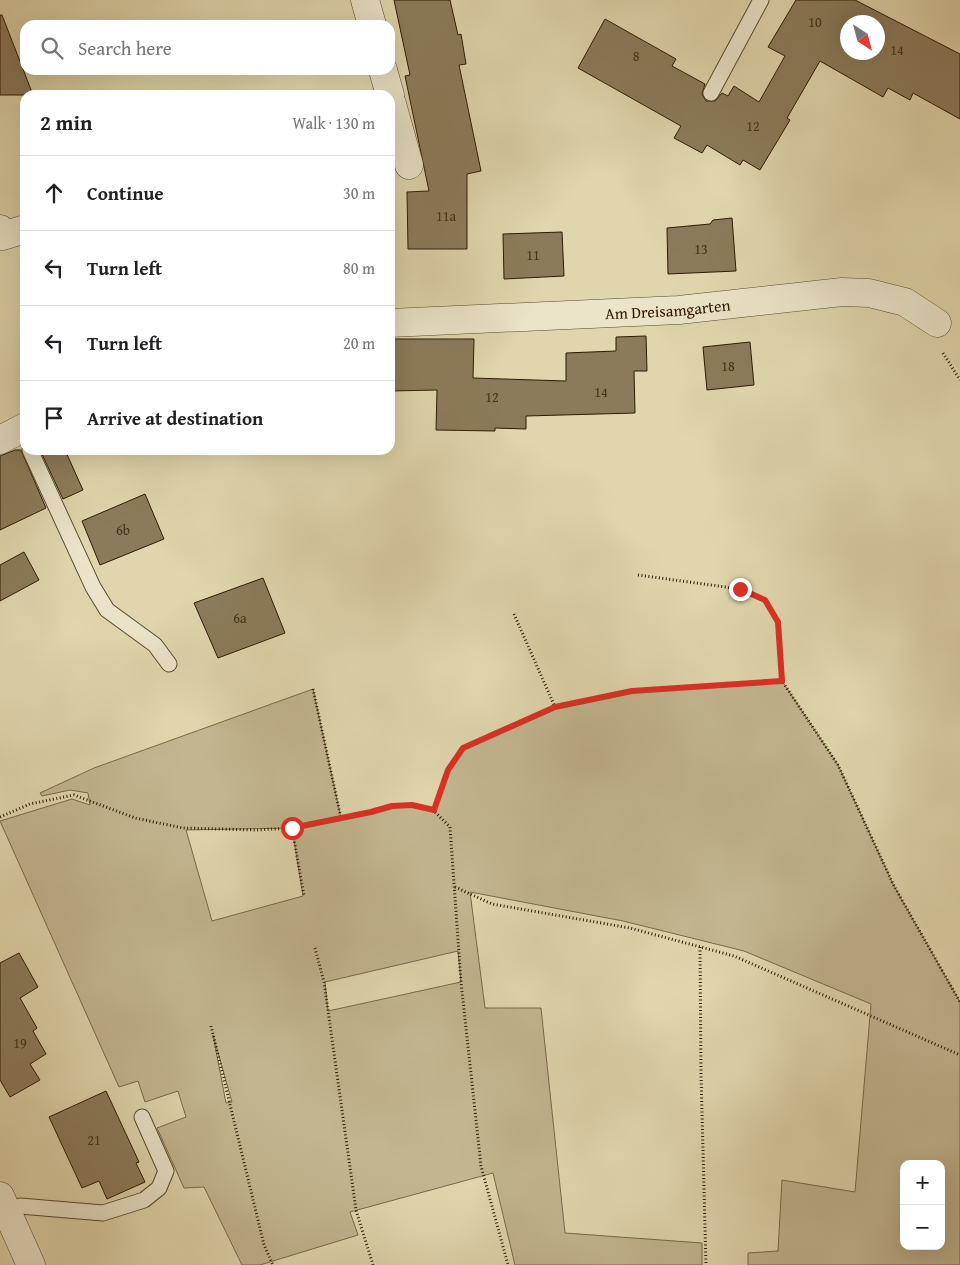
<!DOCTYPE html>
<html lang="en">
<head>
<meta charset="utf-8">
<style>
  body { margin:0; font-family:"Gentium Book Plus",serif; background:#f2f2f2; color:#202124 }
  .controls { position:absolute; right:15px; bottom:15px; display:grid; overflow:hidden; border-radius:10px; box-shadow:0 5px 20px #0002 }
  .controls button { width:45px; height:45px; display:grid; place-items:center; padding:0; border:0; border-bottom:1px solid #e0e0e0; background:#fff; color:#202124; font:25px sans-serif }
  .compass { position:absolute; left:840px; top:15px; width:45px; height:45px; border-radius:50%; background:#fff; box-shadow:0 5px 20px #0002; rotate:144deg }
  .stop { position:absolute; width:15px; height:15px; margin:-11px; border:4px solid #d93025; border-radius:50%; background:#fff }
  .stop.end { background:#d93025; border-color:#fff; box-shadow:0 1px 5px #0008 }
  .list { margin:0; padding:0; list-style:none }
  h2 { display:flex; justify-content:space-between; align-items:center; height:65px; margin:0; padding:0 20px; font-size:21px }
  h2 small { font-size:16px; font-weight:400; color:#757577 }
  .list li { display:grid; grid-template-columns:32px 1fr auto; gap:15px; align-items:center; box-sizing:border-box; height:75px; padding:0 20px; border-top:1px solid #e0e0e0 }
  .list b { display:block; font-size:19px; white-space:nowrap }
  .list em { font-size:16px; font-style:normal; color:#757577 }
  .icon { flex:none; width:28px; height:28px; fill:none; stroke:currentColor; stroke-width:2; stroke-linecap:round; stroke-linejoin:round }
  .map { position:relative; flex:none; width:960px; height:1265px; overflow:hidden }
  .search { position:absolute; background:#fff; box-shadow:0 5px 20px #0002; left:20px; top:20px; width:375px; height:55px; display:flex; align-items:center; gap:12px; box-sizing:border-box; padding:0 18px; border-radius:15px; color:#757577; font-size:19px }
  .panel { position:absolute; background:#fff; box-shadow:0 5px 20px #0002; left:20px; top:90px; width:375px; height:365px; border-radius:15px }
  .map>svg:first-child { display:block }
</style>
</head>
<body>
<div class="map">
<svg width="960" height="1265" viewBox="0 0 960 1265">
  <rect width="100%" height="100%" fill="#e0d5ac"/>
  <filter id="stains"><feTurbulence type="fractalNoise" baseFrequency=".004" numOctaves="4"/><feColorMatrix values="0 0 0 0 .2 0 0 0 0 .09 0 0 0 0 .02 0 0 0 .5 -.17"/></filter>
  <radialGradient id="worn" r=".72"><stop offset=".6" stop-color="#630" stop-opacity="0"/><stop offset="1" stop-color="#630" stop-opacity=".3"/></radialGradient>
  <path fill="#c2b58f" stroke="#786848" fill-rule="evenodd" d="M 782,681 L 838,765 L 894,886 L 960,1002 L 960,1265 L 748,1265 L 748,1253 L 778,1251 L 782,1180 L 855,1192 L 871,1004 L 744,951 L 623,921 L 470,892 L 485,1008 L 541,1008 L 565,1233 L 702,1243 L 702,1265 L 515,1265 L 493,1173 L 350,1212 L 358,1235 L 260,1265 L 242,1265 L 204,1187 L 184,1188 L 157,1128 L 186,1117 L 178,1091 L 145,1102 L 138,1081 L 119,1087 L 0,821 L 72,799 L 90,805 L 88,793 L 70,790 L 42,796 L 40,793 L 94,768 L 313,689 L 341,818 L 393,806 L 412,805 L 433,810 L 448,770 L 463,748 L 555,707 L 632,691 ZM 292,828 L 303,896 L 212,921 L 186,830 ZM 458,951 L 461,982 L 328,1011 L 325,982 ZM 213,1035 L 232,1102 L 226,1103 ZM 904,1164 L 941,1164 L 941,1246 L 904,1246 Z"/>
  <path fill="#8b7b5a" stroke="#2e1a02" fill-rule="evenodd" d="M 394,0 L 450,0 L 458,35 L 461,34 L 466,64 L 459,65 L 481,171 L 467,174 L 467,249 L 408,249 L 407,192 L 429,191 L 405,76 L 410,75 Z
    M 796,0 L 855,0 L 960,54 L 960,119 L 913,93 L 910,100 L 888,88 L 883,97 L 820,61 L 787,118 L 790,120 L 760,170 L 743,160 L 740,165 L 707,145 L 702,153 L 674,138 L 681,126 L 578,68 L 605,19 L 676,59 L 672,66 L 705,84 L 702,94 L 706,101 L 715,101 L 722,93 L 728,96 L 734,86 L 759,102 L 785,56 L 768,47 ZM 848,22 L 878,22 L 878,52 L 848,52 Z
    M 0,15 L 2,15 L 33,95 L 0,95 Z
    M 732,218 L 736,271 L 668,274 L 667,228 L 710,224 L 713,220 Z
    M 562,232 L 564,276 L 504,279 L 503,234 Z
    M 646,336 L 647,371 L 634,371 L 635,413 L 526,416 L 526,429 L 495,428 L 495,431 L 436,430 L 437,390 L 390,391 L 390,339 L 474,339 L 473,378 L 566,381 L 566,353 L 616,351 L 616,337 Z
    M 750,342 L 754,385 L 707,390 L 703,347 Z
    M 15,450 L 21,450 L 46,508 L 0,530 L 0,456 Z
    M 40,450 L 65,450 L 83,490 L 63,499 Z
    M 145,494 L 164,539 L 100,565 L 82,521 Z
    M 24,552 L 39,580 L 0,601 L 0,565 Z
    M 263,578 L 285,633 L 218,658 L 194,603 Z
    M 19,953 L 38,987 L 20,998 L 37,1028 L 33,1031 L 46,1054 L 30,1064 L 40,1080 L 10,1097 L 0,1080 L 0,963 Z
    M 106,1091 L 139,1162 L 136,1163 L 145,1182 L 107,1199 L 99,1181 L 82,1188 L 49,1117 Z"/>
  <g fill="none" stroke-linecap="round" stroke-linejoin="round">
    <defs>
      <path id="lane" d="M 711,93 L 761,0
        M 30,450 L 93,587 L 107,610 L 155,645 L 169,664
        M 7,1212 L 20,1206 L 103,1213 L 144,1200 L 159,1188 L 166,1171 L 142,1117"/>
      <g id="street">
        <path d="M 365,0 L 372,25"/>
        <path d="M 383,70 L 390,95"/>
        <path d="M 392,104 L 409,165"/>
        <path d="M 0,229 L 3,236 L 25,229"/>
        <path id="s1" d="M 390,323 L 679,310 L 842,292 L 869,293 L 905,302 L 937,323"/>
        <path d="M 0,440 L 25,427"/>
        <path d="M 0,1196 L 31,1265"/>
      </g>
    </defs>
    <use href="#lane" stroke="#5a492c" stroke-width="17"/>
    <use href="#street" stroke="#5a492c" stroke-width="29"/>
    <path stroke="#2e1a02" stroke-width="3" stroke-dasharray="1 2.5" stroke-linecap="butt" d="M 943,353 L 960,380
      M 638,575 L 740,589 L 765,600 L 778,622 L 782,681 L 838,765 L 894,886 L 960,1002
      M 514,614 L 555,707
      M 313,689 L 341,818
      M 433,810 L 448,770 L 463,748 L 555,707 L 632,691 L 782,681
      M 0,817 L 30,804 L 74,795 L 135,818 L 183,828 L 256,830 L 292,828 L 371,812 L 393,806 L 412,805 L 433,810 L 450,827 L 461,982 L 481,1166 L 508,1265
      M 292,828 L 304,896
      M 455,887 L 492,904 L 630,928 L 734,956 L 960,1055
      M 700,947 L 701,1074 L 706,1265
      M 315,948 L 324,982 L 356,1210 L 373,1265
      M 211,1026 L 264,1245 L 273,1265"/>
    <use href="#lane" stroke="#ebe4c9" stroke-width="15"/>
    <use href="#street" stroke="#ebe4c9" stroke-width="28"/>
  </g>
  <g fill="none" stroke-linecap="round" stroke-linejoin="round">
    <path stroke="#d93025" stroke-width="6" d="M 292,828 L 371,812 L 392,806 L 412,805 L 434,810 L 448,770 L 463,748 L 555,707 L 632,691 L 782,681 L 778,622 L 765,600 L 740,589"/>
  </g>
  <g text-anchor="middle" stroke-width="5" stroke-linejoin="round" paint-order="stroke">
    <g font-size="14" fill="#453218">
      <text x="815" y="27">10</text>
      <text x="897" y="55">14</text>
      <text x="636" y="61">8</text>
      <text x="753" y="131">12</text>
      <text x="446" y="221">11a</text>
      <text x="701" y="254">13</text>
      <text x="533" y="260">11</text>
      <text x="728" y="371">18</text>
      <text x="601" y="397">14</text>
      <text x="492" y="402">12</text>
      <text x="123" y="535">6b</text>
      <text x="240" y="623">6a</text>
      <text x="20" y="1048">19</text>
      <text x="94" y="1145">21</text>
    </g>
    <g font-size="16" fill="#2e1a02" stroke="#ebe4c9">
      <text dy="6" stroke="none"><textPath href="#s1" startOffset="278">Am Dreisamgarten</textPath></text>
    </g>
  </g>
  <rect width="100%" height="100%" filter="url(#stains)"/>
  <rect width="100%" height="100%" fill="url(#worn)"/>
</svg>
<div class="controls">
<button>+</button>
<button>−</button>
</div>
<svg class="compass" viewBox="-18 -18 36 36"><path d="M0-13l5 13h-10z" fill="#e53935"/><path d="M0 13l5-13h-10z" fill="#757577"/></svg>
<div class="stop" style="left:292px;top:828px"></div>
<div class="stop end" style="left:740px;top:589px"></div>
<div class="search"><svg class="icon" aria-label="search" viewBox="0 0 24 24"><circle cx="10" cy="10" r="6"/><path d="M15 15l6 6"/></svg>Search here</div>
<section class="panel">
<h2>2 min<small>Walk · 130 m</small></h2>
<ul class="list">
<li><svg class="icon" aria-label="ahead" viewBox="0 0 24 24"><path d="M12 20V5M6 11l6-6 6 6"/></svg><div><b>Continue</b></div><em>30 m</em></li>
<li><svg class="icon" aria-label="left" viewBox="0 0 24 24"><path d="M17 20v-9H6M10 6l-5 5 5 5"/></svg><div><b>Turn left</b></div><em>80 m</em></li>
<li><svg class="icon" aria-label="left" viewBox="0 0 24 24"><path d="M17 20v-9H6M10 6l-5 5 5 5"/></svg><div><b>Turn left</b></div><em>20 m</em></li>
<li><svg class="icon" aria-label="arrive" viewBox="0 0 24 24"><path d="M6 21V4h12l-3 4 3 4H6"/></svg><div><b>Arrive at destination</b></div></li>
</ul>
</section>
</div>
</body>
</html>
